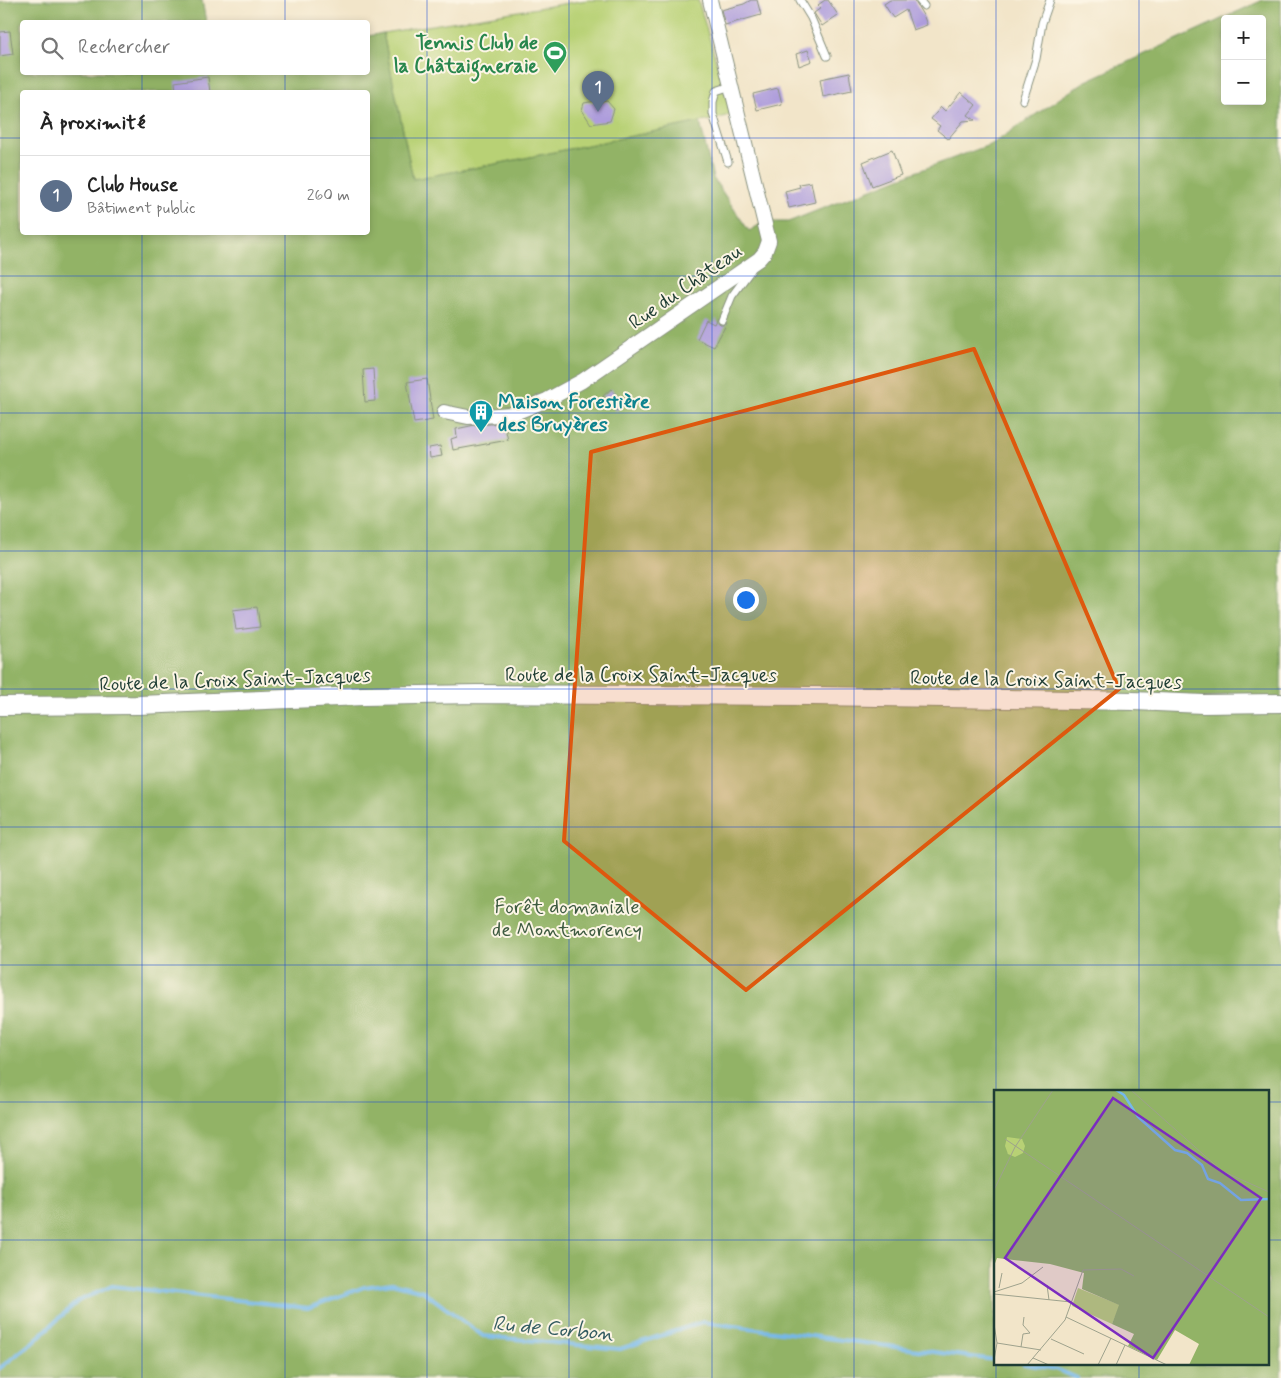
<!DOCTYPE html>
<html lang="fr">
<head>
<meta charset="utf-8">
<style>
  body { margin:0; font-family:Mynerve,sans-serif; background:#f6f6f6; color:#222 }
  .controls { position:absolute; right:15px; top:15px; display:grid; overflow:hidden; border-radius:5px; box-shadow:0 2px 8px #0003 }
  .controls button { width:45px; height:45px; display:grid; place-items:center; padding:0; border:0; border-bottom:1px solid #e0e0e0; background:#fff; color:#222; font:25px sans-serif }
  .you { position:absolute; left:745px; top:599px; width:18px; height:18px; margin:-12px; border:4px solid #fff; border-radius:50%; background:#1a73e8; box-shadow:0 0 0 8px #1a73e833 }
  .badge { display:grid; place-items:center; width:32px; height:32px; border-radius:50%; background:#0b8043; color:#fff; font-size:16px; font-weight:700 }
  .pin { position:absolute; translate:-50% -41px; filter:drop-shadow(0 1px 2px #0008) }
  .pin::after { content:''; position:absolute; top:26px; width:18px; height:15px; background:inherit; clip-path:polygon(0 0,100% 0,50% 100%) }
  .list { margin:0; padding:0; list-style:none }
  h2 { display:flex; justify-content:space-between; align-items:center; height:65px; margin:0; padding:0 20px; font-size:21px }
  h2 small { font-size:16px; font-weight:400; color:#767676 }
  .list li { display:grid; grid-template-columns:32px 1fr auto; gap:15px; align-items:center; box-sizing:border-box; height:80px; padding:0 20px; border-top:1px solid #e0e0e0 }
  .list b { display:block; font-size:19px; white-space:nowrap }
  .list p { margin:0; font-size:16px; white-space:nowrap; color:#767676 }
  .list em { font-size:16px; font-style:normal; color:#767676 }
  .icon { flex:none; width:28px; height:28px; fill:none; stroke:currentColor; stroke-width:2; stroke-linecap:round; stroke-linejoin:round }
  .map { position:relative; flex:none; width:1281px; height:1378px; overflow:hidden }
  .search { position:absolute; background:#fff; box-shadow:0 2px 8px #0003; left:20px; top:20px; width:350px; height:55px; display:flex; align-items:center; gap:12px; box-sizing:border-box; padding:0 18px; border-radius:5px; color:#767676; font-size:19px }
  .panel { position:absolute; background:#fff; box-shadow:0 2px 8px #0003; left:20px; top:90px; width:350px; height:145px; border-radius:5px }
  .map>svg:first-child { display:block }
</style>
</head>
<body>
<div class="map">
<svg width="1281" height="1378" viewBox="0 0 1281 1378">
  <rect width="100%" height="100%" fill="#fcf5e5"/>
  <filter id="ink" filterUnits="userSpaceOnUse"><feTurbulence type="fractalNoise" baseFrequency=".02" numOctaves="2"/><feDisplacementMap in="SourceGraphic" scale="10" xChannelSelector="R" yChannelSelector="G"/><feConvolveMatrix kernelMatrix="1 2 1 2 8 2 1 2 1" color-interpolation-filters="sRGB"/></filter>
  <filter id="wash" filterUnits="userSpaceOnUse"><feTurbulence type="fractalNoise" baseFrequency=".0096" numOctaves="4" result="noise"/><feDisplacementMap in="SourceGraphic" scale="20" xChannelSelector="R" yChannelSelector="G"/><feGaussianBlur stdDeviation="1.12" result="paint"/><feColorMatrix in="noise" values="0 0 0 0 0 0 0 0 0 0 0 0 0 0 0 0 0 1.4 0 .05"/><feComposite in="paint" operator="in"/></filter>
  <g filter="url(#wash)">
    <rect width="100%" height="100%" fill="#f2e5c9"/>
    <path fill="#b8d175" stroke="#6c8754" d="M 587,0 L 698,0 L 732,114 L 716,119 L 496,164 L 413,179 L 383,33 Z"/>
    <path fill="#92b366" stroke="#58784d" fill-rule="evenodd" d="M 16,0 L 202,0 L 206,22 L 22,22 L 22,72 L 368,72 L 368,36 L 383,33 L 413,179 L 496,164 L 700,122 L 713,178 L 749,231 L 764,222 L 788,222 L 910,174 L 992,144 L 1084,82 L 1263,0 L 1281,0 L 1281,1378 L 0,1378 L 0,2 ZM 1225,19 L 1262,19 L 1262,101 L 1225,101 ZM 22,92 L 368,92 L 368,232 L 22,232 ZM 995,1092 L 1267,1092 L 1267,1364 L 995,1364 Z"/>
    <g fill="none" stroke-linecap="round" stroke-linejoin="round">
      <path stroke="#74b8ea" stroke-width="4" d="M 1024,1364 L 1056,1369 L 1077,1378
        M 0,1368 L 34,1341 L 78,1301 L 112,1286 L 308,1308 L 364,1287 L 392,1283 L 423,1291 L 483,1336 L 620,1349 L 703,1322 L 995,1360"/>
    </g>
    <g id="blocks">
      <path fill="#ae9ddc" d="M 751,0 L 757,0 L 761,15 L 725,25 L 721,10 L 744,4 Z
        M 825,0 L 828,0 L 838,15 L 822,26 L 814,13 L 821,8 L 818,5 Z
        M 890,0 L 914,0 L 924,17 L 927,25 L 913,30 L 906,10 L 893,18 L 884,4 Z
        M 10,31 L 13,54 L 0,56 L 0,32 Z
        M 808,50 L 812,61 L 799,66 L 796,54 Z
        M 849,73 L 852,91 L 823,97 L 820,79 Z
        M 208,77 L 210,92 L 176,92 L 175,82 Z
        M 778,88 L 782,104 L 757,110 L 753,94 Z
        M 961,92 L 976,105 L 968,115 L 975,120 L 963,121 L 948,139 L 937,130 L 940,126 L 931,119 L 941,107 L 945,111 Z
        M 602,100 L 602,102 L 607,101 L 614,109 L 610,121 L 591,124 L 582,110 L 584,103 Z
        M 892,150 L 901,175 L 872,186 L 863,162 Z
        M 811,182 L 815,202 L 789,208 L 785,191 L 800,187 L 799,184 Z
        M 717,318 L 717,321 L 720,325 L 723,325 L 727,323 L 714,347 L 697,339 L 706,320 L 714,324 Z
        M 373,369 L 375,401 L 365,402 L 363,370 Z
        M 427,379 L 433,420 L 414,423 L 407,382 Z
        M 611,389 L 624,404 L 616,411 L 603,396 Z
        M 504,423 L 508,440 L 453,450 L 451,439 L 457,437 L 456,429 L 475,425 Z
        M 440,446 L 442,456 L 430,458 L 429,448 Z
        M 257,607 L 260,627 L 236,630 L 233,610 Z"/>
    </g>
  </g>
  <g filter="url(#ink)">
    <use href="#blocks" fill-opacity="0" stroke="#88917e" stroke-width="1"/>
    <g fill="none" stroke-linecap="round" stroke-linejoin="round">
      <defs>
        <path id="service" d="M 800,0 L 811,18 L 827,56
          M 919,0 L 924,6
          M 1023,100 L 1036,59 L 1042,23 L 1050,0
          M 728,162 L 713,114 L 713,102 L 716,91 L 731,86
          M 722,320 L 732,296 L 751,270"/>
        <path id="minor" d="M 444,412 L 468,417 L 512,414 L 547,400 L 582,381 L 759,259 L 765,252 L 769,241 L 710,0"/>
        <path id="tertiary" d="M 0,706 L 139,705 L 363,696 L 477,694 L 813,696 L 1133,701 L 1203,704 L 1281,703"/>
      </defs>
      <use href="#service" stroke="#88917e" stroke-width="9"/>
      <use href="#minor" stroke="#88917e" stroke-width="16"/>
      <use href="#tertiary" stroke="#88917e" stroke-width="20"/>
      <use href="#service" stroke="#fff" stroke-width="7"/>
      <use href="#minor" stroke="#fff" stroke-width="14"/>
      <use href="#tertiary" stroke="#fff" stroke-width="18"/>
    </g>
  </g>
  <path fill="#de580e" fill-opacity="0.2" stroke="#de580e" stroke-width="4" stroke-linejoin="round" d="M 974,349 L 1119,689 L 746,990 L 564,841 L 591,452 Z"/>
  <path fill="none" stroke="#1d4ed8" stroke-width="1" stroke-opacity="0.55" d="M 142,0 L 142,22M 285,0 L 285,22M 427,0 L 427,1378M 569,0 L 569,1378M 712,0 L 712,1378M 854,0 L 854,1378M 996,0 L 996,1092M 1139,0 L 1139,1092M 142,72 L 142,92M 285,72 L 285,92M 0,138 L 22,138M 368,138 L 1281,138M 142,232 L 142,1378M 285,232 L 285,1378M 0,276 L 1281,276M 0,413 L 1281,413M 0,551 L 1281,551M 0,689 L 1281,689M 0,827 L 1281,827M 0,965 L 1281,965M 0,1102 L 995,1102M 1267,1102 L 1281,1102M 0,1240 L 995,1240M 1267,1240 L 1281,1240M 996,1364 L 996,1378M 1139,1364 L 1139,1378"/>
  <defs>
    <symbol id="stadium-pin" viewBox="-11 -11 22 30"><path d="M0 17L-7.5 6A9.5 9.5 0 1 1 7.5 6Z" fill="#2e9e5b" stroke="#fcf5e5"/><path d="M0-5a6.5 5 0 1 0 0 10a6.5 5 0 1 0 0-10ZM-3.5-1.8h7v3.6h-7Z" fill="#fff"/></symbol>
    <symbol id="building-pin" viewBox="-11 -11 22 30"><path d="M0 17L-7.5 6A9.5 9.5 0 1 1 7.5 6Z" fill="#0f9aa8" stroke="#fcf5e5"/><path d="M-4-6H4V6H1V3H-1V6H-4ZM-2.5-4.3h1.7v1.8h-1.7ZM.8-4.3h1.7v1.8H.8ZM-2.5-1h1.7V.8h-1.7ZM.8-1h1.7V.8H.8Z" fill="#fff"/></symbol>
  </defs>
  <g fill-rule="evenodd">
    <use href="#stadium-pin" x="541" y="39" width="28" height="38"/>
    <use href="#building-pin" x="467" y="398" width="28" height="38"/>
  </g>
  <g text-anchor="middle" stroke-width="4" stroke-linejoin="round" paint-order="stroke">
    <g font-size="20" font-weight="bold" fill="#27864d" stroke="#fcf5e5" text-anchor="end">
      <text x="538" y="49">Tennis Club de<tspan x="538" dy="23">la Châtaigneraie</tspan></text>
    </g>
    <g font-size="20" fill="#1f3d34" stroke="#fcf5e5">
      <text transform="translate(685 286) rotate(-35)" y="7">Rue du Château</text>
      <text x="641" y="681">Route de la Croix Saint-Jacques</text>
      <text transform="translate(235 679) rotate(-2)" y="7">Route de la Croix Saint-Jacques</text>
      <text transform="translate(1046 679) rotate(1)" y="7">Route de la Croix Saint-Jacques</text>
    </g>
    <g font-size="20" font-weight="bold" fill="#0d838f" stroke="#fcf5e5" text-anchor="start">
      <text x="498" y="408">Maison Forestière<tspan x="498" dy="23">des Bruyères</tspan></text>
    </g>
    <g font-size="20" fill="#3e5b41" stroke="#fcf5e5">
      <text x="567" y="913">Forêt domaniale<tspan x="567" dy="23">de Montmorency</tspan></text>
    </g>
    <g font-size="21" font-style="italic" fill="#345c62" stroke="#fcf5e5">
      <text transform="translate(553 1328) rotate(5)" y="7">Ru de Corbon</text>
    </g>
  </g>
  <g transform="translate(994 1090)">
    <rect width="275" height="275" fill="#f2e5c9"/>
    <path d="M 14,45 L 24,46 L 36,55 L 25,69 L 16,67 L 7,54 ZM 84,198 L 126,215 L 118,234 L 78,216 Z" fill="#b8d175"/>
    <path d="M 0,0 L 275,0 L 275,275 L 195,275 L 205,254 L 181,240 L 163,270 L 134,256 L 140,244 L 118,234 L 125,215 L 88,199 L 90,183 L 56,174 L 3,168 L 0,176 ZM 13,47 L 28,49 L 31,56 L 29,63 L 21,67 L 14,64 L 11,56 Z" fill="#92b366" fill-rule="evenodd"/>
    <path fill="none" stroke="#74b8ea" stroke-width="2.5" d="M 122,0 L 130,5 L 144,27 L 181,60 L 193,63 L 208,75 L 214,89 L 226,93 L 247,110 L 275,109"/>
    <path fill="none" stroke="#9ea28d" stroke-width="1" d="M 137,0 L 228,81 L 275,102M 11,49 L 275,227M 0,100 L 21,57 L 59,0M 53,195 L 55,210M 5,198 L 8,183M 0,202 L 28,193 L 49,177M 0,204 L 77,212M 72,227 L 173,275M 0,234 L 3,253 L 0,270M 57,249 L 90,264M 3,253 L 47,260M 27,257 L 29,244 L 36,243 L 29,235 L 30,227M 39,268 L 55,275M 33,275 L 71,230 L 89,180 L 127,179 L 140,186M 104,275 L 117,248M 122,275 L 131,255"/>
    <path fill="#7b2cbf" fill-opacity="0.15" stroke="#7b2cbf" stroke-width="2.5" d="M 119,8 L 267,108 L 159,268 L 11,168 Z"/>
    <rect width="275" height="275" fill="none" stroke="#1f3d34" stroke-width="2.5"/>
  </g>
</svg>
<div class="controls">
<button>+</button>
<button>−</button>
</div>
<div class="you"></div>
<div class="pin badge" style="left:598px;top:112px;background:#5c6f8a">1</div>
<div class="search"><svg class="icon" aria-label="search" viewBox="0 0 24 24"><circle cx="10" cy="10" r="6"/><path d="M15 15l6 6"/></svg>Rechercher</div>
<section class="panel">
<h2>À proximité<small></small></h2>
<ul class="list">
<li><span class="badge" style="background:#5c6f8a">1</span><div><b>Club House</b><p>Bâtiment public</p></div><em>260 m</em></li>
</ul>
</section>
</div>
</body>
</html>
